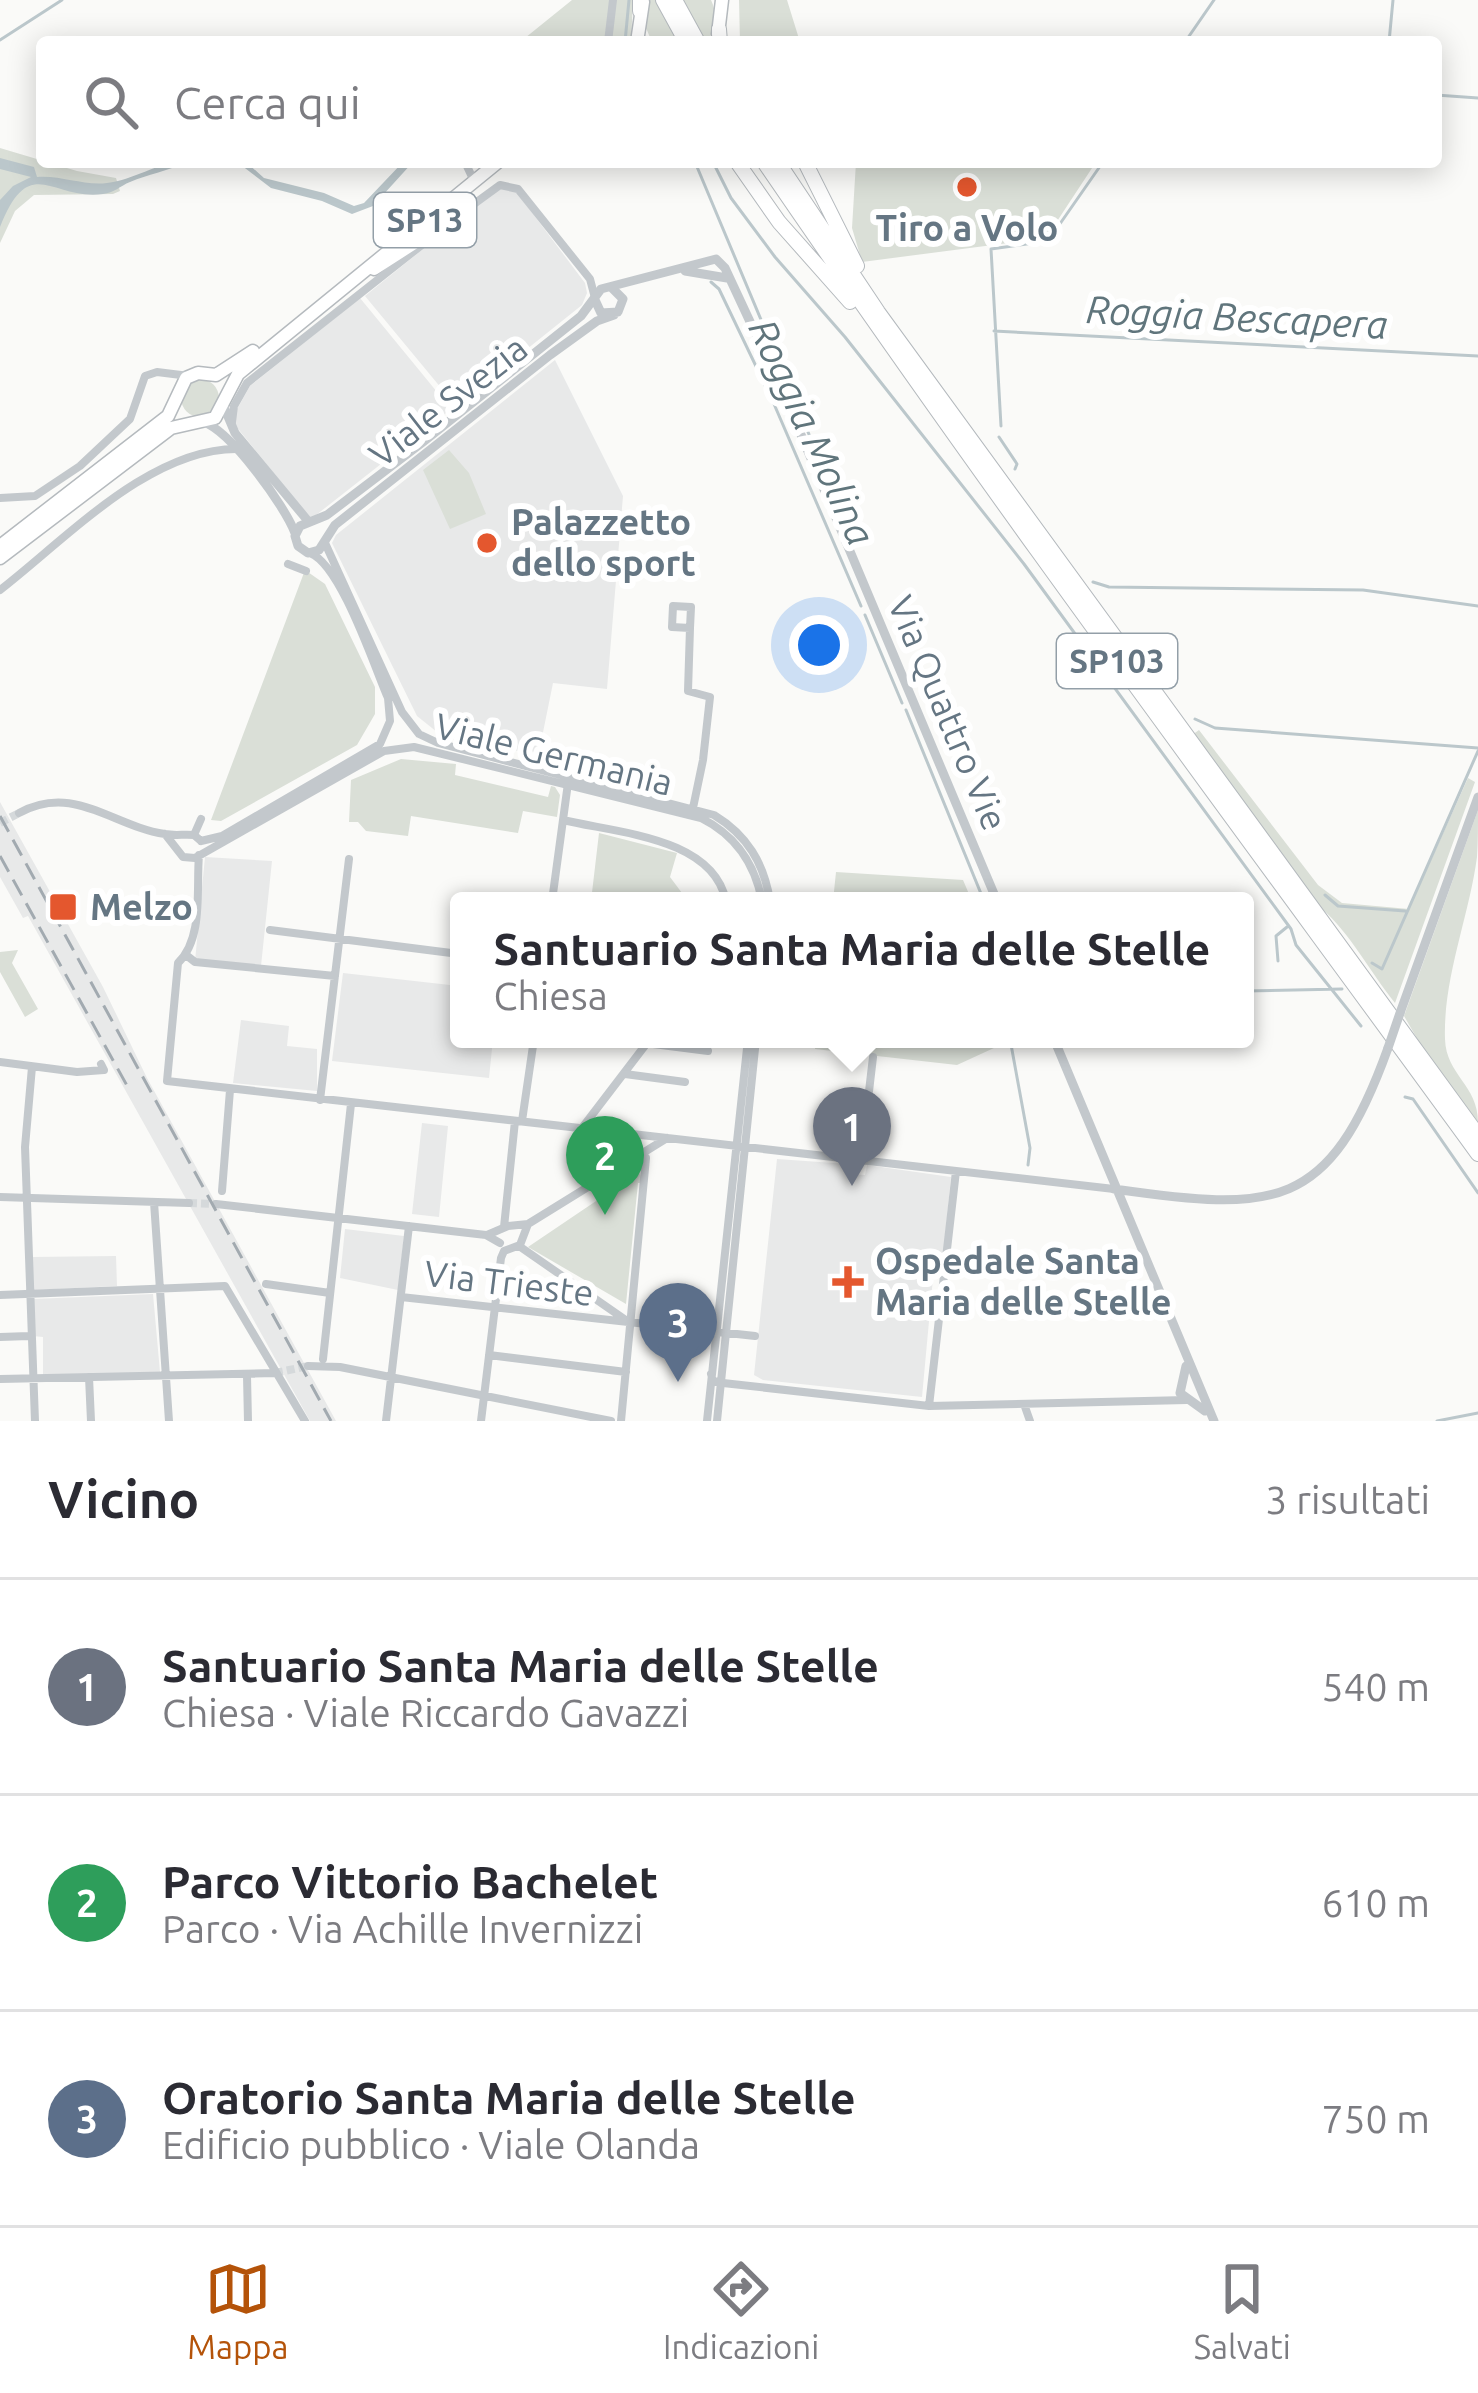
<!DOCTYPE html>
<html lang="it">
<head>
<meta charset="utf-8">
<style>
  body { margin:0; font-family:Ubuntu,sans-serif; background:#f7f7f7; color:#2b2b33 }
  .you { position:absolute; left:819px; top:645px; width:42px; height:42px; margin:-30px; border:9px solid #fff; border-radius:50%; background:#1a73e8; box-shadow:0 0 0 18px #1a73e833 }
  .badge { display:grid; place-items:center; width:78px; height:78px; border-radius:50%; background:#b45309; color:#fff; font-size:39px; font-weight:700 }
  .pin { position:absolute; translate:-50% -99px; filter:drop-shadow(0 3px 6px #0008) }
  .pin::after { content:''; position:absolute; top:63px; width:42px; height:36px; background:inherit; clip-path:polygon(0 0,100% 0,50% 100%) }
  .popup { position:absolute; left:450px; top:892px; width:804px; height:156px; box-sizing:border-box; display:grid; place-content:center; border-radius:12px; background:#fff; filter:drop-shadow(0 3px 9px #0005); font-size:39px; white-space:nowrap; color:#7c7c81 }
  .popup b { font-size:45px; color:#2b2b33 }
  .popup::after { content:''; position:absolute; left:50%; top:100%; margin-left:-24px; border:24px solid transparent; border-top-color:#fff }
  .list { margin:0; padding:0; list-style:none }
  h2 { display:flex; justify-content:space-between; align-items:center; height:156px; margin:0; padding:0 48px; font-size:51px }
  h2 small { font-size:39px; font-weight:400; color:#7c7c81 }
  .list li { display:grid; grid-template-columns:78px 1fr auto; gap:36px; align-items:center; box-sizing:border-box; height:216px; padding:0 48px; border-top:3px solid #e1e1e2 }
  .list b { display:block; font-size:45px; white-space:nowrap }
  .list p { margin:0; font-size:39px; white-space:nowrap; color:#7c7c81 }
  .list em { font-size:39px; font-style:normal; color:#7c7c81 }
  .icon { flex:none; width:66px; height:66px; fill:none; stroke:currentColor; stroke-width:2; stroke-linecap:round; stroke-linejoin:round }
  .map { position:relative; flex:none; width:1478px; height:1421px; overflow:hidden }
  .search { position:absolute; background:#fff; box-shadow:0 6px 30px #0003; left:36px; right:36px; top:36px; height:132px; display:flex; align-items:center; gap:30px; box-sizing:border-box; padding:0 42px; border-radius:12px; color:#7c7c81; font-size:45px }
  .sheet { height:804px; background:#fff }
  nav { display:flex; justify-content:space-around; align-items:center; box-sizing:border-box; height:168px; border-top:3px solid #e1e1e2; background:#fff; font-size:33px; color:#7c7c81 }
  nav a { display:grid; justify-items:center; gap:6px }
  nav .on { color:#b45309 }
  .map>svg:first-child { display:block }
</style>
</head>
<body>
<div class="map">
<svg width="1478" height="1421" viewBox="0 0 1478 1421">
  <rect width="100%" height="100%" fill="#fafaf8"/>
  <path fill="#e8e9e9" d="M 502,185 L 515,190 L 585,283 L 587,293 L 582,305 L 456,406 L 365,296 Z
    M 360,298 L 451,409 L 311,519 L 235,425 L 236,411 L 250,386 Z
    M 555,360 L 623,496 L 607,689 L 553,683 L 539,752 L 487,749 L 442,736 L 417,716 L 332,543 L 336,535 Z
    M 0,802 L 103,987 L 147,1078 L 336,1421 L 310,1421 L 28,916 L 23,918 L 0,877 Z
    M 205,857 L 272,861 L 261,966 L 195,961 Z
    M 343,973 L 459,986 L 459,1039 L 493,1039 L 489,1078 L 332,1061 Z
    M 241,1020 L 289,1026 L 287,1046 L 317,1049 L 317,1091 L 233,1083 Z
    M 422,1123 L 448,1126 L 439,1217 L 412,1214 Z
    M 777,1159 L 848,1164 L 849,1174 L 865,1175 L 867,1165 L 951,1177 L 943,1258 L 938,1277 L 933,1278 L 922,1397 L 763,1380 L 754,1375 Z
    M 345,1229 L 404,1236 L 398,1290 L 340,1278 Z
    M 116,1256 L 117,1286 L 33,1290 L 32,1257 Z
    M 153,1294 L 160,1372 L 43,1377 L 43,1337 L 32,1336 L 33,1299 Z"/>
  <path fill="#dadfd7" d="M 572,0 L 633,0 L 631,42 L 520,42 Z
    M 648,0 L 711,0 C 718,15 716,28 707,42 L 652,42 L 643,21 Z
    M 787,0 L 800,42 L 740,42 L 739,0 Z
    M 0,148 L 77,171 L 116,178 L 120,191 L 113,194 L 34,195 L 15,211 L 0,243 Z
    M 856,162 L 1096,162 L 1046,238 L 862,262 L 852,228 Z
    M181 398a19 19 0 1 1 38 0a19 19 0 1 1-38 0Z
    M 449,450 L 469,473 L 486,514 L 450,529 L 423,470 Z
    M 305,570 L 325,584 L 375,687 L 375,714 L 357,745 L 221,821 L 211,820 Z
    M 1199,730 L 1318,885 L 1342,903 L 1409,909 L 1468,778 L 1475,782 L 1395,1003 C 1370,972 1351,934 1321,908 L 1192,735 Z
    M 401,759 L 456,764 L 455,775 L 548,797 L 551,786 L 555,787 L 560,795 L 557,817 L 523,811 L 518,833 L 411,816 L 408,836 L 366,831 L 358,822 L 349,822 L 351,780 Z
    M 1478,810 C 1478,826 1478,842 1477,857 C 1469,917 1443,978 1445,1039 C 1446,1075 1478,1085 1478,1122 L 1422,1047 L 1404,1016 Z
    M 599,833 L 677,853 L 670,877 L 688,901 L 591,901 Z
    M 836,872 L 963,880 L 972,901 L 833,901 Z
    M 18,950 L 12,963 L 38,1009 L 25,1017 L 0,972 L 0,952 Z
    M 816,1039 L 1005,1039 L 1007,1042 L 957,1065 L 815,1049 Z
    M 639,1172 L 643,1183 L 638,1183 L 626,1304 L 528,1247 Z"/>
  <path fill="#bbc7cb" d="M 0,158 L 34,167 L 37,177 C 61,175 84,186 107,183 C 134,180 157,162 185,162 C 167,172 148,174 130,182 C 120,186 114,193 103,194 C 52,201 30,151 0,227 L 0,200 L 13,186 L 31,177 L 0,169 Z
    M 237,162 L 246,162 L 264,178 L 324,193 L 354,206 L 364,203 L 403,162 L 413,162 L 373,206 L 352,214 L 322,201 L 271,188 Z"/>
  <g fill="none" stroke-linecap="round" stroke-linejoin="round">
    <path stroke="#bbc7cb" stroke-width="3" d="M 0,40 L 62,0
      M 625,42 L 629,0
      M 1185,42 L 1214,0
      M 1389,42 L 1393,0
      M 1436,95 L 1478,98
      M 695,162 L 839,506
      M 713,162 L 731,198 L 775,257 L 845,337 L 1024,564 L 1291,929 L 1296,945 L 1361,1026
      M 711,282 L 719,289 L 774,404 L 861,606
      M 994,331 L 1478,356
      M 1001,426 L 991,249 L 1048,241 L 1103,162
      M 999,437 L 1017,464 L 1015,469
      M 1093,582 L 1109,587 L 1363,590 L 1478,606
      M 865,615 L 902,703
      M 906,710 L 984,901
      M 1195,719 L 1215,728 L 1478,748
      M 1325,895 L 1338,906 L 1405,911
      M 1278,961 L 1276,936 L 1287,927
      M 1372,963 L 1382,969 L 1478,751
      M 1245,991 L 1342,989
      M 1010,1039 L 1030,1148 L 1028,1165
      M 1405,1097 L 1413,1099 L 1478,1193
      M 1437,1421 L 1478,1413"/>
    <path stroke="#d5d9db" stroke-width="8" stroke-dasharray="8 4" stroke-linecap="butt" d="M 0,823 L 19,813
      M 189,1203 L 216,1204
      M 275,1373 L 308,1366"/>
    <defs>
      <path id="primary" d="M 718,34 L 722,0
        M 637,42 L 643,2
        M 374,269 L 464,211
        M 0,546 L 168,416 L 186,378 L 198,373 L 216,375 L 253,351
        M 0,558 L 171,428 L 215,418 L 238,374 L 498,162"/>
      <path id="trunk" d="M 640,0 L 640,11
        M 663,0 L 686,42
        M 675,0 L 698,42
        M 719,29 L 720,42
        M 737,162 L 779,222 L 850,302
        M 764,162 C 994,499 1238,825 1478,1154
        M 778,162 L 878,312 L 1478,1135
        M 805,162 L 857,266"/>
    </defs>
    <use href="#primary" stroke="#b5babe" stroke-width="15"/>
    <use href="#trunk" stroke="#b4b9bd" stroke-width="16"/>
    <path stroke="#c3c8cc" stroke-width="8" d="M 608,42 L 613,0
      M 465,162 L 474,181
      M 463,212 L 500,185 L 518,189 L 590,279 L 595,298
      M 232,422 L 234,406 L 247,383 L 423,244
      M 0,498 L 35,496 L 80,466 L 130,419 L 145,376 L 157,372 L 189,376
      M 325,543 L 402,712 L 419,734 L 438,743 L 714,815 C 747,835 764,863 770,901
      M 288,564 L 306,571
      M 0,590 C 66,539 151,447 239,449
      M 673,606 L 691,607 L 690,628 L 672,627 Z
      M 690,628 L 688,691 L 710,697 L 703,760 L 693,808
      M 19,813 C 74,783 112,826 165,834 C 174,836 185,834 194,835 L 201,841
      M 563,820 C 617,833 713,837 726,901
      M 165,834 L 183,857 L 195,858 L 384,751 L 414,747 L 701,818 C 735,835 755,864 762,901
      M 194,835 L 201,819
      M 201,841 L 222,836 L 380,744 L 390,721 L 388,698 C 374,666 341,565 310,553
      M 199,855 C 196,888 204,938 178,963 L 167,1081 L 1114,1189
      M 552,901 L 568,783
      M 270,930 L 459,954
      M 186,955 L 195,962 L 335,976
      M 614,1039 L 708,1051
      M 0,1062 L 77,1072 L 104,1070 L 101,1064
      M 32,1067 L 25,1147 L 35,1421
      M 625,1074 L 685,1082
      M 320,1100 L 349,859
      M 522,1121 L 534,1039
      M 582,1128 L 650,1039
      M 861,1160 L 873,1057
      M 222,1191 L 230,1090
      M 0,1197 L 189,1203
      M 154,1202 L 169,1421
      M 216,1204 L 486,1235 L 500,1243
      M 504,1227 L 515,1121
      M 487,1235 L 508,1226 L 528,1224 L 667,1138
      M 519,1246 L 630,1323
      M 266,1284 L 330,1293
      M 0,1295 L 225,1286 L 305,1421
      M 401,1297 L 755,1336
      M 0,1337 L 29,1336
      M 489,1355 L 626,1372
      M 323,1359 L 351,1104
      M 308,1366 L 340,1367 L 611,1421
      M 711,1374 L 713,1381 L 723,1383 L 929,1406 L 1187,1400
      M 247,1376 L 248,1421
      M 89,1377 L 91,1421
      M 0,1379 L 275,1373
      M 1024,1404 L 1030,1421
      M 929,1406 L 956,1171
      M 386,1421 L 409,1226
      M 481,1421 L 501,1258 L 504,1251 L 520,1245 L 528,1224
      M 621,1421 L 646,1158
      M 707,1421 L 748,1039
      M 717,1421 L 756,1039"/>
    <path stroke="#c3c8cc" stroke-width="9" d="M 685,271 L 727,278
      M 595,300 L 601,313 L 618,312 L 623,299 L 611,287
      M 614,315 L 597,321 L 550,355 L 335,525 L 319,550 L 308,553 L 298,546 L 295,536 L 300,526 L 327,515 L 423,442 L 581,316 L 601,289 L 716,259 L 725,268 L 786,399 L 997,901
      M 224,407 L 235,433 L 308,521
      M 203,422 C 230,430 285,506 295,533
      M 1400,1013 L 1478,797
      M 1054,1039 L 1214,1421
      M 1114,1189 C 1275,1212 1329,1212 1388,1048
      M 1186,1366 L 1180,1393 L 1205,1411"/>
    <use href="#primary" stroke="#fff" stroke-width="12"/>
    <use href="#trunk" stroke="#fff" stroke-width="14"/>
    <path stroke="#a2aab0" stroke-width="3" stroke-dasharray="18 9" stroke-linecap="butt" d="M 0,816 L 331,1421
      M 0,856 L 130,1091"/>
    <path stroke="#c3c8cc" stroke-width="9" d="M 1388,1048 L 1400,1013"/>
  </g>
  <g fill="#e4572e" stroke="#fff" stroke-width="4.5">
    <circle cx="967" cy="187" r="12"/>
    <circle cx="487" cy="543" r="12"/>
    <rect x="48" y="892" width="30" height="30" rx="6"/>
    <path d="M842 1264h12v12h12v12h-12v12h-12v-12h-12v-12h12z"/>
  </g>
  <g text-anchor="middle" stroke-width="12" stroke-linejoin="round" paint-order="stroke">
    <g fill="#fff" stroke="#939fa8" stroke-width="3">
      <rect x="374" y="193" width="102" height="54" rx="9"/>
      <rect x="1057" y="634" width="120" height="54" rx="9"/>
    </g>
    <g font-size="33" font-weight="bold" fill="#657683">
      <text x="425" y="232">SP13</text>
      <text x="1117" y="673">SP103</text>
    </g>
    <g font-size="36" font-weight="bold" fill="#657683" stroke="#fff" text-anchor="start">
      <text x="967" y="241" text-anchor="middle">Tiro a Volo</text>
      <text x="511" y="535">Palazzetto<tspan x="511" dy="41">dello sport</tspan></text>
      <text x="90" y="920">Melzo</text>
      <text x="875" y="1274">Ospedale Santa<tspan x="875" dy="41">Maria delle Stelle</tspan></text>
    </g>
    <g font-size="36" fill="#657683" stroke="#fff">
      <text transform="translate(448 401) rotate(-38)" y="13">Viale Svezia</text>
      <text transform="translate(948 713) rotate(67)" y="13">Via Quattro Vie</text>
      <text transform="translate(554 754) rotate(14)" y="13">Viale Germania</text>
      <text transform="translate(509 1283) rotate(7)" y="13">Via Trieste</text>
    </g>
    <g font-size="39" font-style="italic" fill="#60757c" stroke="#fff">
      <text transform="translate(1237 317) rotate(3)" y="14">Roggia Bescapera</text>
      <text transform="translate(812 432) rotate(65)" y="14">Roggia Molina</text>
    </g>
  </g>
</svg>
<div class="you"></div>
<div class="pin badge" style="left:852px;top:1186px;background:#6b7280">1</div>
<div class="popup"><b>Santuario Santa Maria delle Stelle</b>Chiesa</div>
<div class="pin badge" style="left:605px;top:1215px;background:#2e9e5b">2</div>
<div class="pin badge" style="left:678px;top:1382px;background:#5c6f8a">3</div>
<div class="search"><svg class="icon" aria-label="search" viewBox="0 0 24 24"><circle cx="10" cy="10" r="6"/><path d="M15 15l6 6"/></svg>Cerca qui</div>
</div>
<section class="sheet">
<h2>Vicino<small>3 risultati</small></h2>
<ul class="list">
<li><span class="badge" style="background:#6b7280">1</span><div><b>Santuario Santa Maria delle Stelle</b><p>Chiesa · Viale Riccardo Gavazzi</p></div><em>540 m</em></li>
<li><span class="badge" style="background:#2e9e5b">2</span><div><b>Parco Vittorio Bachelet</b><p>Parco · Via Achille Invernizzi</p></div><em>610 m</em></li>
<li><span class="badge" style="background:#5c6f8a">3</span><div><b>Oratorio Santa Maria delle Stelle</b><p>Edificio pubblico · Viale Olanda</p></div><em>750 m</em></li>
</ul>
</section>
<nav>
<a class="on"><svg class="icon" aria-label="map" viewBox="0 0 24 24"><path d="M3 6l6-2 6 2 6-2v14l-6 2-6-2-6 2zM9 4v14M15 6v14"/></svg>Mappa</a>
<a><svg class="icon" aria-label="directions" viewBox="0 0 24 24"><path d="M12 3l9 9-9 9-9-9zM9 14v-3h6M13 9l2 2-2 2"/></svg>Indicazioni</a>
<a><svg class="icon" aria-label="saved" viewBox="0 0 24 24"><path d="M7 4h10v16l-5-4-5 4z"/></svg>Salvati</a>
</nav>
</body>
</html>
